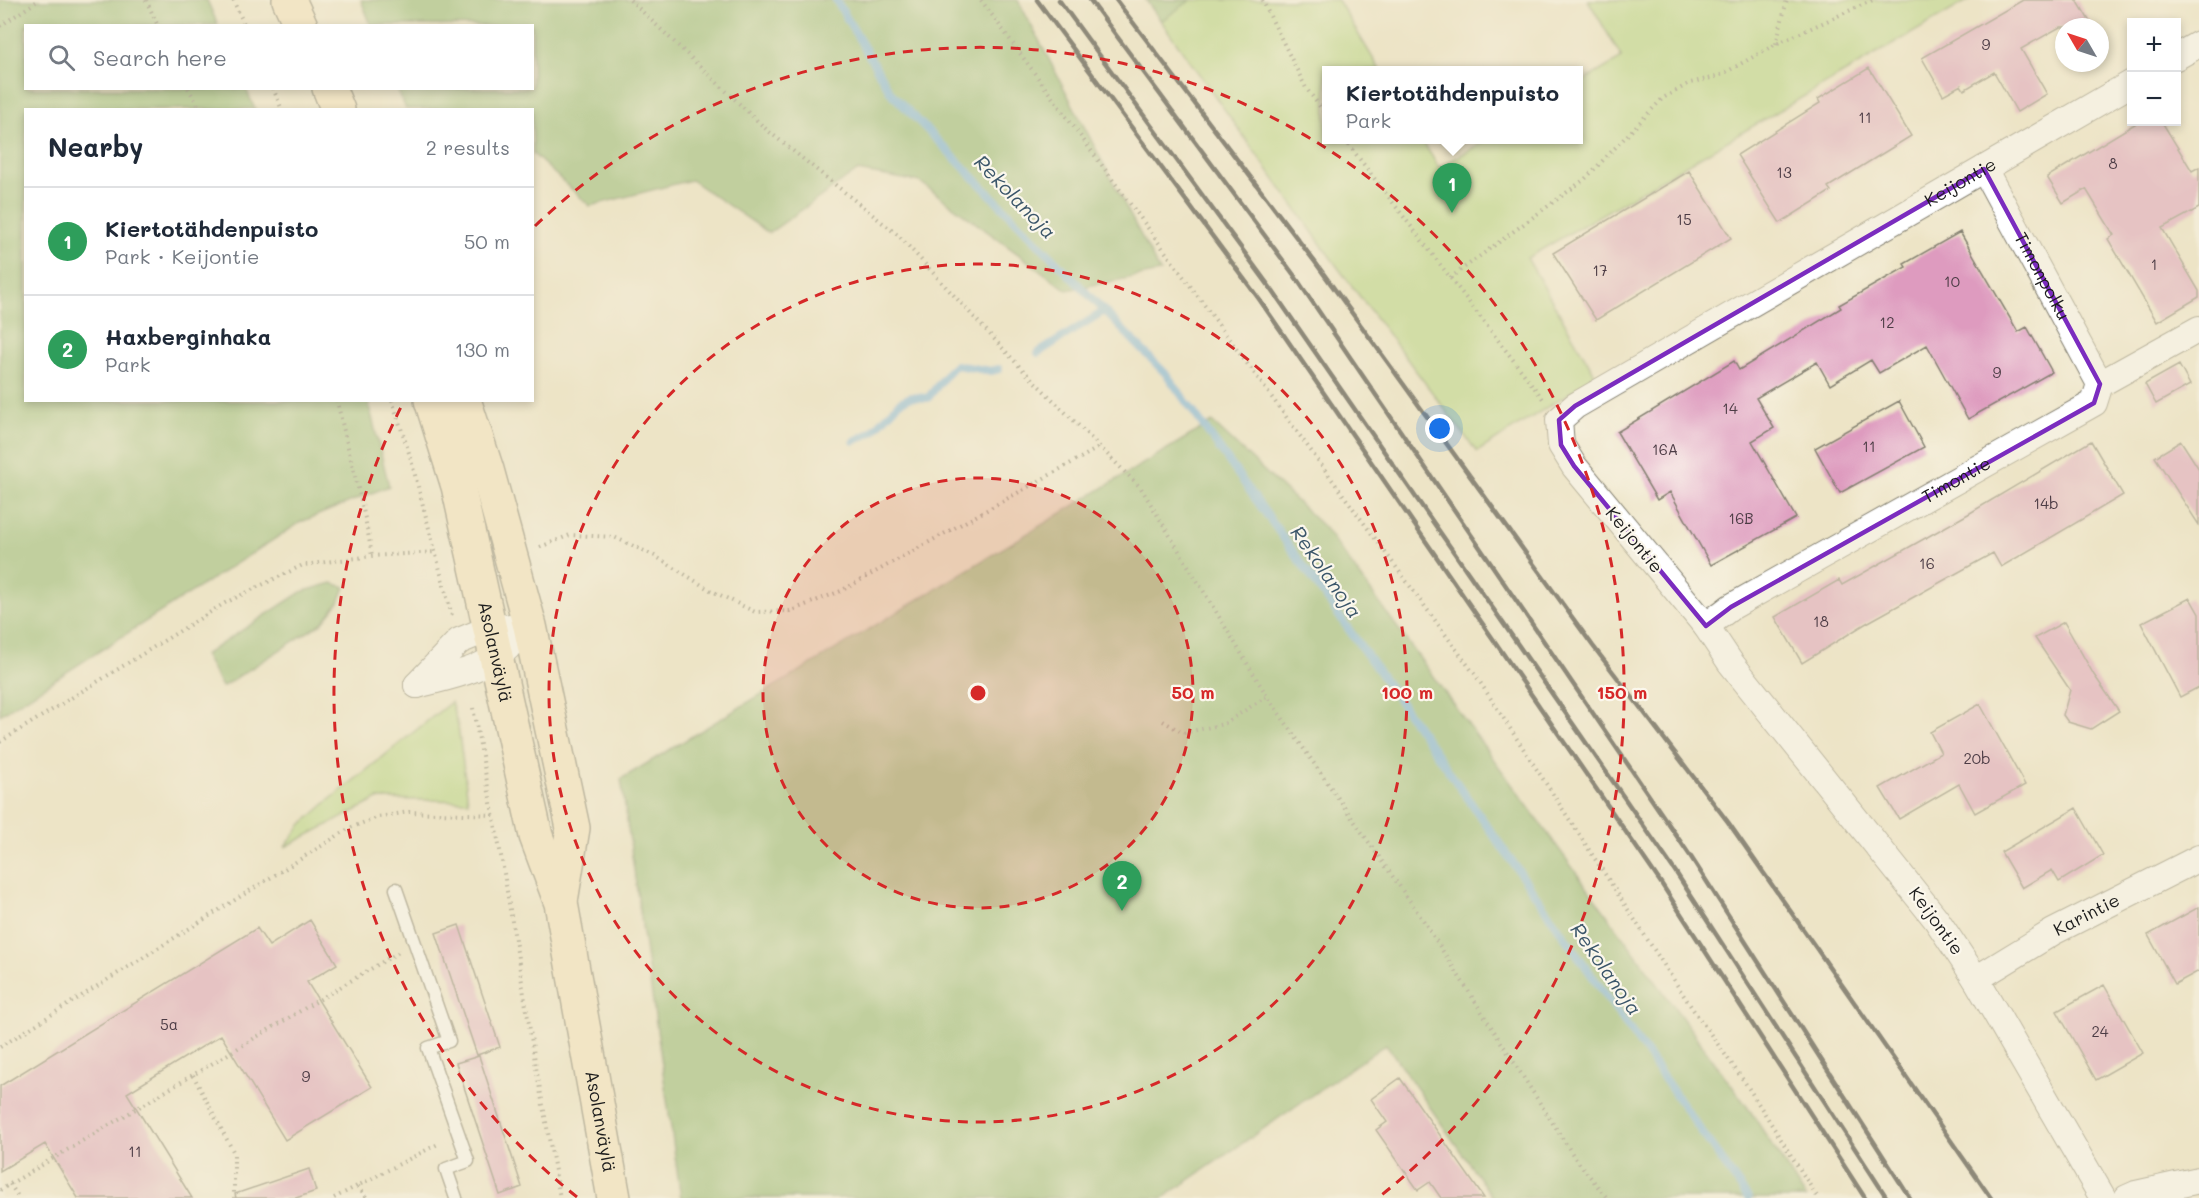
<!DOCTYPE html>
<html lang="en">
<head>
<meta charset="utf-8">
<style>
  body { margin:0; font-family:Mali,sans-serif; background:#f6f6f7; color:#1f2937 }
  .controls { position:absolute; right:18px; top:18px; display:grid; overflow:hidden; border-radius:0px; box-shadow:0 3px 9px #0003 }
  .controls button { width:54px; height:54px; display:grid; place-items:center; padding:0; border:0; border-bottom:2px solid #e0e1e3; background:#fff; color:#1f2937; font:30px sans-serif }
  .compass { position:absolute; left:2055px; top:18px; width:54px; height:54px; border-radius:50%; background:#fff; box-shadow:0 3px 9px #0003; rotate:309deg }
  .you { position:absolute; left:1440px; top:429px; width:21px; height:21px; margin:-15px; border:4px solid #fff; border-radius:50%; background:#1a73e8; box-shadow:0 0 0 9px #1a73e833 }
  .badge { display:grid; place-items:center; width:39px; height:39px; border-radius:50%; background:#0f766e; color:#fff; font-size:20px; font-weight:700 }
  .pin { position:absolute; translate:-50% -50px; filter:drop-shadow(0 2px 3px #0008) }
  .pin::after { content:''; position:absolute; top:32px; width:21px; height:18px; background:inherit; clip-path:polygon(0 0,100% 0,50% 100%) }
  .popup { position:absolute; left:1322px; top:66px; width:261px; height:78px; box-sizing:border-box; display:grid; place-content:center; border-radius:0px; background:#fff; filter:drop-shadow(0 2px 4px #0005); font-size:20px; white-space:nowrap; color:#747a83 }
  .popup b { font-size:22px; color:#1f2937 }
  .popup::after { content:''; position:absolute; left:50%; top:100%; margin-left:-12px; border:12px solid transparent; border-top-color:#fff }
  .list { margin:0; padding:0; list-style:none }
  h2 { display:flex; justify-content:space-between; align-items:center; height:78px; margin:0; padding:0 24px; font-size:26px }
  h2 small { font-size:20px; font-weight:400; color:#747a83 }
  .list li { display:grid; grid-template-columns:39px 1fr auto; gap:18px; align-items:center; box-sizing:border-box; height:108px; padding:0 24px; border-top:2px solid #e0e1e3 }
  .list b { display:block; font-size:22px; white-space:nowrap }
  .list p { margin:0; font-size:20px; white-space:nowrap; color:#747a83 }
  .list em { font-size:20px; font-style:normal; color:#747a83 }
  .icon { flex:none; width:33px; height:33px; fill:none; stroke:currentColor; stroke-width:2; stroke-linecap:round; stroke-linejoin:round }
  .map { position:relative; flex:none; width:2199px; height:1198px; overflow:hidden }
  .search { position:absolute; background:#fff; box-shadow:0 3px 9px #0003; left:24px; top:24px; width:510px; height:66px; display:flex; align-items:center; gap:15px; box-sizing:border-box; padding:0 21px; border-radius:0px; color:#747a83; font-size:22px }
  .panel { position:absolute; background:#fff; box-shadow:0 3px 9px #0003; left:24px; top:108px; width:510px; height:294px; border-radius:0px }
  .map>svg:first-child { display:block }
</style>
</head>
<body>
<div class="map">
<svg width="2199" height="1198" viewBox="0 0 2199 1198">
  <rect width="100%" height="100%" fill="#fbf7ec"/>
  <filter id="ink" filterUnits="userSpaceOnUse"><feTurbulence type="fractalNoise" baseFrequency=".0167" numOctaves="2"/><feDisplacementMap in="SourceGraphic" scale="12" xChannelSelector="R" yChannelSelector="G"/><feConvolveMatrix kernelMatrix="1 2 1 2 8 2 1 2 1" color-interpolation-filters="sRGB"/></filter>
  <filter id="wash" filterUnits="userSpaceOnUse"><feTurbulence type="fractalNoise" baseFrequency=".008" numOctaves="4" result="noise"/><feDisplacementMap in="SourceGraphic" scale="24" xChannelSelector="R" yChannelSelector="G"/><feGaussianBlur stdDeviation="1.35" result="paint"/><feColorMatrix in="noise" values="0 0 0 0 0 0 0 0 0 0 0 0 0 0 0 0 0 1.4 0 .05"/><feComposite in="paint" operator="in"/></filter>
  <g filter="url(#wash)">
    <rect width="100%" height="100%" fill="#ede4c6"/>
    <path fill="#b2d67f" stroke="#67794e" stroke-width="1.5" d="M 1146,0 L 1338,0 L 1380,70 L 1326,70 L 1326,140 L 1422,140 L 1439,168 L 1486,140 L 1578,140 L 1578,84 L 1622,58 L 1588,0 L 1969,0 L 1527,258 L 1596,376 L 1477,452 L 1336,265 Z
      M 451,702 L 458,726 L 468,801 L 378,799 L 285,847 L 301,825 L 328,801 Z"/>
    <path fill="#8db76e" stroke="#546a45" stroke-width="1.5" d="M 0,0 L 207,0 L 218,25 L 26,26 L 26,88 L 246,89 L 255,109 L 26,110 L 26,400 L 368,401 L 389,486 L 301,522 L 0,715 Z
      M 361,0 L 1018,0 L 1160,272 L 1067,290 L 920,182 L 857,171 L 769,233 L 691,180 L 590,206 L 533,154 L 532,110 L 406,109 L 397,89 L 532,88 L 532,26 L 371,25 Z
      M 1146,0 L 1191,0 L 1161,21 Z
      M 1212,422 L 1324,527 L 1751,1112 L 1806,1198 L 1493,1198 L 1386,1044 L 1163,1198 L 681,1198 L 621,779 Z
      M 332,583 L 345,587 L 339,602 L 322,623 L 222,687 L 204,655 L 301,592 Z"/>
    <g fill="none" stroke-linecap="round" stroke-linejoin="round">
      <path stroke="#69acde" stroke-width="8" d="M 836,0 L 891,93 L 1167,375 L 1377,669 L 1748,1198
        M 1038,353 L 1104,311
        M 854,441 L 872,432 L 900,402 L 911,397 L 928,398 L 949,371 L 956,365 L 991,371 L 999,369"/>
    </g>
    <g id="blocks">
      <path fill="#de9bbf" d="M 2023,0 L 2077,0 L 2093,27 L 2060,27 L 2021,49 L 2047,94 L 2017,112 L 1994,72 L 1964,90 L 1961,85 L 1943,95 L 1922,58 Z
        M 1869,68 L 1911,136 L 1828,187 L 1831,191 L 1780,223 L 1737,155 L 1820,103 L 1818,99 Z
        M 2138,122 L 2162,122 L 2192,171 L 2199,167 L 2199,208 L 2162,228 L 2199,291 L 2199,297 L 2157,322 L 2108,239 L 2114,235 L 2086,189 L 2063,203 L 2047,177 Z
        M 1689,171 L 1731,238 L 1596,320 L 1553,253 Z
        M 1960,232 L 2018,332 L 2027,327 L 2052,372 L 1968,419 L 1927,345 L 1879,373 L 1871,360 L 1830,385 L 1817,362 L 1756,398 L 1774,428 L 1752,441 L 1796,518 L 1711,565 L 1670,492 L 1657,500 L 1617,432 L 1734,361 L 1739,370 L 1841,308 L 1839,305 L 1906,267 L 1904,264 Z
        M 2179,365 L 2190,385 L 2156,404 L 2145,384 Z
        M 1899,401 L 1924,447 L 1840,493 L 1815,448 Z
        M 2091,441 L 2123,495 L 2001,567 L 1993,553 L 1865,624 L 1802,663 L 1775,617 L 1839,580 L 1842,585 L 1970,513 Z
        M 2181,441 L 2199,469 L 2199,525 L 2155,457 Z
        M 2190,598 L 2199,614 L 2199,687 L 2180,697 L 2141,623 Z
        M 2064,622 L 2094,675 L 2119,711 L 2091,729 L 2068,722 L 2063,715 L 2070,690 L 2035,638 Z
        M 1980,704 L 2025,785 L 1975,813 L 1959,784 L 1899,819 L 1880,788 L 1941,753 L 1930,732 Z
        M 2076,808 L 2103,855 L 2059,882 L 2052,870 L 2022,888 L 2001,852 Z
        M 2199,907 L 2199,971 L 2175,984 L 2148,935 Z
        M 310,920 L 337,964 L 307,982 L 372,1087 L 285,1140 L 221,1035 L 127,1093 L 192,1198 L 78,1198 L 45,1144 L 0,1171 L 0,1086 L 257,928 L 269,946 Z
        M 459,925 L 500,1047 L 477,1055 L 436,933 Z
        M 2104,985 L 2143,1053 L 2096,1080 L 2057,1011 Z
        M 479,1056 L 522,1187 L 500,1195 L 456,1063 Z
        M 1400,1078 L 1484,1198 L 1441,1198 L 1430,1182 L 1418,1190 L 1376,1130 L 1387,1122 L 1371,1099 Z
        M 309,1169 L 316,1191 L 296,1198 L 236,1198 L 235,1194 Z"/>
    </g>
  </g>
  <g filter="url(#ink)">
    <use href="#blocks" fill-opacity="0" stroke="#848071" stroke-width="1.5"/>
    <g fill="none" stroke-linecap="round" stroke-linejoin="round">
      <defs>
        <path id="lane" d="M 396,889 L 449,1041 L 428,1048 L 468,1161 L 446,1169 L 456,1198"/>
        <g id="street">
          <path d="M 2176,57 L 2199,44"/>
          <path id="s1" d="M 1984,169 L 2100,384"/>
          <path id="s2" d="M 1706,626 L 1731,607 L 2094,403 L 2100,384 L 2199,329"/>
          <path d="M 417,685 L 459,641 L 491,628 L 530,626"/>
          <path d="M 417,685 C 450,676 483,671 508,647"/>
          <path id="s3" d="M 1976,979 L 2053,932 L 2199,858"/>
          <path id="s4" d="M 2103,1198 L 1976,979 L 1936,919 L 1730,662 L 1706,626 L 1574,466 L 1561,445 L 1559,420 L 1575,406 L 2132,83"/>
          <path d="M 2127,1198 L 2136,1194 L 2199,1180"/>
        </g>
        <g id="secondary">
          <path d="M 289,0 L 301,26"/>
          <path d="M 329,88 L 338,110"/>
          <path id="s5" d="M 431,400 L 458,486 L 536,836 L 561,903 L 614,1198"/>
          <path d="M 464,400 L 487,470 L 530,626 L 573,828 L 561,901"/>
        </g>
      </defs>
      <use href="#lane" stroke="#848071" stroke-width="15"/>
      <use href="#street" stroke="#848071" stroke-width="28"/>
      <use href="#secondary" stroke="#848071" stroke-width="36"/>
      <path stroke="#848071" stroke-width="4" stroke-dasharray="1.5 4.5" stroke-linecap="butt" d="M 146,0 L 158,26
        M 233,0 L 245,26
        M 630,0 L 767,130 L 899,236 L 1020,367 L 1141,488 L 1267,696 L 1423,920 L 1575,1158 L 1607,1198
        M 981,0 L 1478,679 L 1692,1008 L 1746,1084 L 1818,1198
        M 1262,0 L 1306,88 L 1326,115
        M 0,26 L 39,0
        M 1776,44 L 1787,0
        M 188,88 L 201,110
        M 273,88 L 282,110
        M 1345,140 L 1543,399
        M 1450,278 L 1585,179 L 1663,98 L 1690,83 L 1719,76 L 1776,44 L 1873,0
        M 337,400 C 348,453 364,504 372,556
        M 392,400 L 410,456 L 452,616
        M 540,547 L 570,535 L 614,537 L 655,556 L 710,590 L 755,612 L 790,611 L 841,591 L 1100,447
        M 473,708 L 502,861 L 537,1073 L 560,1198
        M 1163,721 L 1183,733 L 1224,724 L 1267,696
        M 0,742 L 225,603 L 303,565 L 372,556 L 435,552
        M 0,1047 L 350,828 L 378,817 L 409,812 L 494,815
        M 193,1075 L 234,1153 L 234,1198
        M 10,1184 L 19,1198
        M 358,1186 L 367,1198
        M 0,1190 L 399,952
        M 334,1198 L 440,1143"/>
      <use href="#lane" stroke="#fff" stroke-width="12"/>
      <use href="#street" stroke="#fff" stroke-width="26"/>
      <use href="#secondary" stroke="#f9e7c3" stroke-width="33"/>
      <path stroke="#1c1c1c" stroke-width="4.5" d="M 1037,0 L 1259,299 L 1661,883 L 1865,1198
        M 1059,0 L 1272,290 L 1675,871 L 1887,1198
        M 1090,0 L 1294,275 L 1691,857 L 1910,1198
        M 1116,0 L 1315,262 L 1593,646 L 1728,822 L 1991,1198"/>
    </g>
  </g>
  <path d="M0 0H2199V1198H0ZM 1984,169 L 2100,384 L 2094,403 L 1731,607 L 1706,626 L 1574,466 L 1561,445 L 1559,420 L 1575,406 Z" fill="#ede4c6" fill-opacity=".55" fill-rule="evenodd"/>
  <path fill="none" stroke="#7b2cbf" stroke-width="4.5" stroke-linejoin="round" d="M 1984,169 L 2100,384 L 2094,403 L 1731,607 L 1706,626 L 1574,466 L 1561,445 L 1559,420 L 1575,406 Z"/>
  <circle cx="978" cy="693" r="215" fill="#d62828" fill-opacity=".12"/>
  <g fill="none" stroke="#d62828" stroke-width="3" stroke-dasharray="10 8">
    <circle cx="978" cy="693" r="215"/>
    <circle cx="978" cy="693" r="429"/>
    <path d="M577 1197A644 644 0 0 1 404 401M535 226A644 644 0 1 1 1379 1197"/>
  </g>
  <g text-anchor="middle" stroke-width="4.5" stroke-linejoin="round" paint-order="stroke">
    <g font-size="15" fill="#4c3c45">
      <text x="1986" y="50">9</text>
      <text x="1865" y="123">11</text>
      <text x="2113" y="169">8</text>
      <text x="1784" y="178">13</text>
      <text x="1684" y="225">15</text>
      <text x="2154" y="270">1</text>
      <text x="1600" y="276">17</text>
      <text x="1952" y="287">10</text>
      <text x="1887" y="328">12</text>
      <text x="1997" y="378">9</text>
      <text x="1730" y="414">14</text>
      <text x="1869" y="452">11</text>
      <text x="1665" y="455">16A</text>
      <text x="2046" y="509">14b</text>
      <text x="1741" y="524">16B</text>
      <text x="1927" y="569">16</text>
      <text x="1821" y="627">18</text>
      <text x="1977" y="764">20b</text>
      <text x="169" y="1030">5a</text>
      <text x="2100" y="1037">24</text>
      <text x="306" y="1082">9</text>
      <text x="135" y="1157">11</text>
    </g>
    <g font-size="18" fill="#1c1c1c" stroke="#fbf7ec">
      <text dy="6" stroke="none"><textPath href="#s4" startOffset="1422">Keijontie</textPath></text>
      <text dy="6" stroke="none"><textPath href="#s1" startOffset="122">Timonpolku</textPath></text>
      <text dy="6" stroke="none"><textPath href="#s2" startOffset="290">Timontie</textPath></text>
      <text transform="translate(1634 540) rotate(51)" y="6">Keijontie</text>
      <text dy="6" stroke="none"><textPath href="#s5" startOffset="260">Asolanväylä</textPath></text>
      <text dy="6" stroke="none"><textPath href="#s3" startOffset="128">Karintie</textPath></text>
      <text transform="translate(1936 921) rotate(54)" y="6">Keijontie</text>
      <text dy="6" stroke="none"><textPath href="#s5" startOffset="742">Asolanväylä</textPath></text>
    </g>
    <g font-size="20" font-style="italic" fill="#3b566a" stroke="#fbf7ec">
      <text transform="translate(1015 197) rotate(46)" y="7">Rekolanoja</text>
      <text transform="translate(1326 572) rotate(55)" y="7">Rekolanoja</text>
      <text transform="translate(1606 969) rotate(55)" y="7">Rekolanoja</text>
    </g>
  </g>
  <circle cx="978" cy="693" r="9" fill="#d62828" stroke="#fbf7ec" stroke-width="3"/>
  <g font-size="18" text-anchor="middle" font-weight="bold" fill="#d62828" stroke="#fbf7ec" stroke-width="4.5" stroke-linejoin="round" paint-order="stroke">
    <text x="1193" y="699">50 m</text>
    <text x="1407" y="699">100 m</text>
    <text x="1622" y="699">150 m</text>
  </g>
</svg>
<div class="controls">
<button>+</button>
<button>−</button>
</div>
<svg class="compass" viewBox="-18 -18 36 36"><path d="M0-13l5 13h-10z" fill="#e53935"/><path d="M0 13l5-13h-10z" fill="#747a83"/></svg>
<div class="you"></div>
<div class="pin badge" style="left:1452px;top:213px;background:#2e9e5b">1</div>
<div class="popup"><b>Kiertotähdenpuisto</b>Park</div>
<div class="pin badge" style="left:1122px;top:911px;background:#2e9e5b">2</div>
<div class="search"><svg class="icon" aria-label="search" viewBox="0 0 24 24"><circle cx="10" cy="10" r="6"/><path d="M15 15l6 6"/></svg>Search here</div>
<section class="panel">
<h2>Nearby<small>2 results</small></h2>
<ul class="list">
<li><span class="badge" style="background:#2e9e5b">1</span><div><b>Kiertotähdenpuisto</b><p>Park · Keijontie</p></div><em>50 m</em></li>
<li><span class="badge" style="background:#2e9e5b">2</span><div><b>Haxberginhaka</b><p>Park</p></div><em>130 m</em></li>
</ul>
</section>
</div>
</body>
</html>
